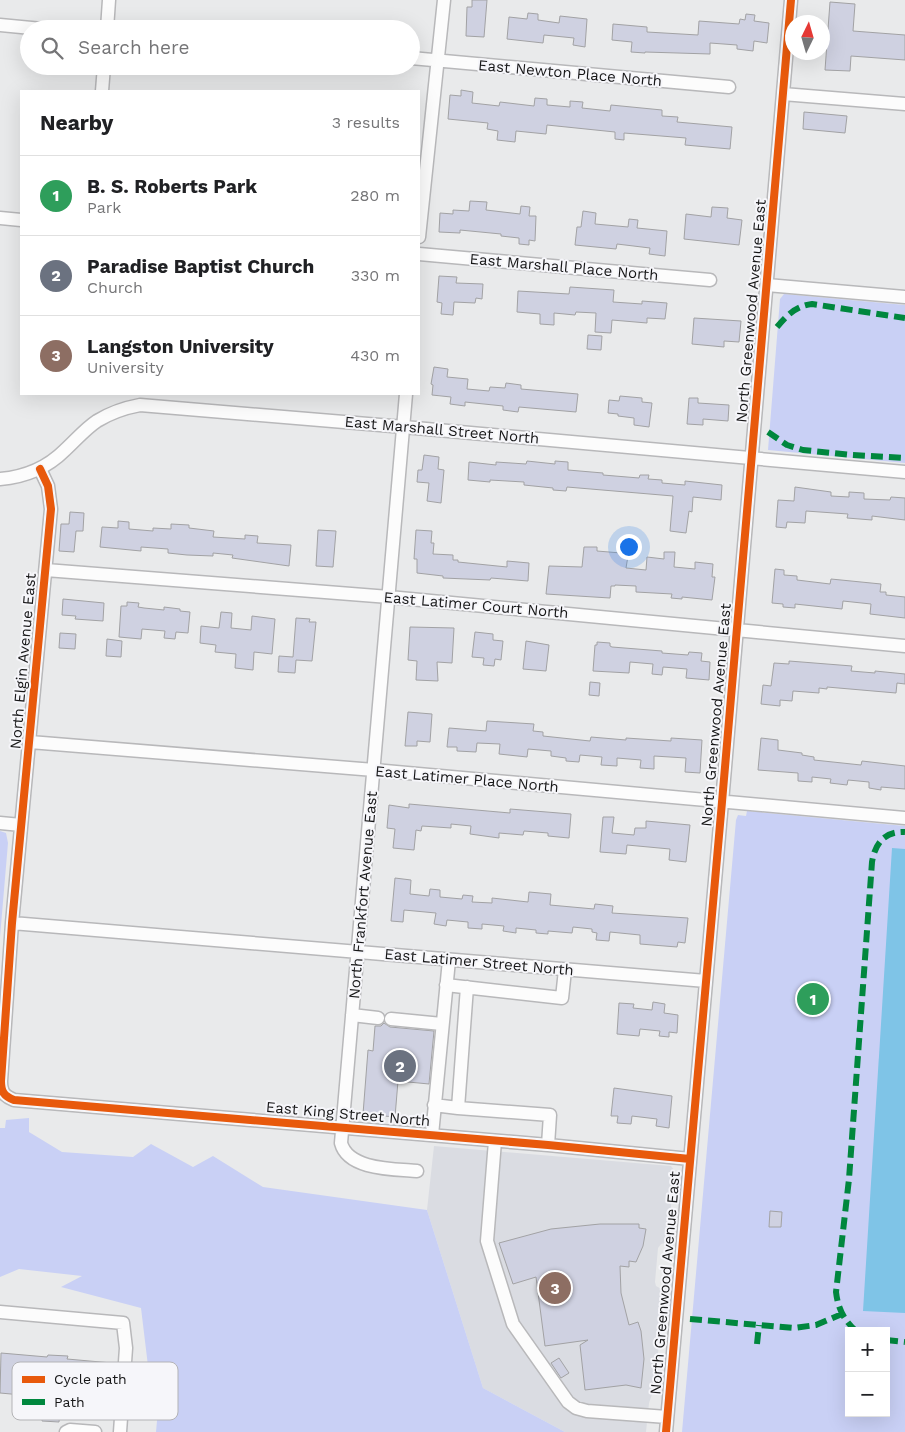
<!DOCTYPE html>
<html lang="en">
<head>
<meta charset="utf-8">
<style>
  body { margin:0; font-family:"Work Sans",sans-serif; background:#f2f2f2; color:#202124 }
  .controls { position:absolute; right:15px; bottom:15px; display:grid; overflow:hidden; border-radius:0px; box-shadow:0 5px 20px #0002 }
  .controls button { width:45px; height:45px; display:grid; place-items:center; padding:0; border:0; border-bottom:1px solid #e0e0e0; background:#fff; color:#202124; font:25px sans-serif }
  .compass { position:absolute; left:785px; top:15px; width:45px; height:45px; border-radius:50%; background:#fff; box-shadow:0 5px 20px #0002; rotate:5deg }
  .you { position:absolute; left:628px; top:546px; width:18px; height:18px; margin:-12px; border:4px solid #fff; border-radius:50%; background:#1a73e8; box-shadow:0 0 0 8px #1a73e833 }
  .badge { display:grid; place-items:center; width:32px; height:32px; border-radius:50%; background:#b45309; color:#fff; font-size:16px; font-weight:700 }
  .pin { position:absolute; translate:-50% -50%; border:2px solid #fff; box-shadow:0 1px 5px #0006 }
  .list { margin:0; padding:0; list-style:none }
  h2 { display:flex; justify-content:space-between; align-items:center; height:65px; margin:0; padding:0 20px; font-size:21px }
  h2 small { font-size:16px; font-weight:400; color:#757577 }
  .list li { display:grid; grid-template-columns:32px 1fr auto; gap:15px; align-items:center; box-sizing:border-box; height:80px; padding:0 20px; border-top:1px solid #e0e0e0 }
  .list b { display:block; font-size:19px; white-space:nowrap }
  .list p { margin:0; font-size:16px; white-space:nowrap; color:#757577 }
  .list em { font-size:16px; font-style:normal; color:#757577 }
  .icon { flex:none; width:28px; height:28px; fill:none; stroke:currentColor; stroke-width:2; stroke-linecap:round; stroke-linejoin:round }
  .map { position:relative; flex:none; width:905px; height:1432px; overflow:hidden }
  .search { position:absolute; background:#fff; box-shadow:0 5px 20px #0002; left:20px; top:20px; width:400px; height:55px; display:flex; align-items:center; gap:12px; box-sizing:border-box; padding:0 18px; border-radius:28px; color:#757577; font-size:19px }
  .panel { position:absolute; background:#fff; box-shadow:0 5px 20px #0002; left:20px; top:90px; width:400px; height:305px; border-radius:0px }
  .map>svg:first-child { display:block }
</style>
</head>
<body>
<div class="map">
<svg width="905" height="1432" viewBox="0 0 905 1432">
  <rect width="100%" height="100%" fill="#e9eaeb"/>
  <path fill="#dadce2" d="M 434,1146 L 671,1166 L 674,1170 L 668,1242 L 661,1244 L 658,1248 L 655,1282 L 656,1286 L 665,1291 L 654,1388 L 649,1403 L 646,1432 L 565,1432 L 483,1388 L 427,1210 Z"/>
  <path fill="#c9d0f5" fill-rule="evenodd" d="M 784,294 L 905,305 L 905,463 L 768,450 L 780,299 Z
    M 747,811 L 905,826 L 905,1432 L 682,1432 L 736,820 L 738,815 L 746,816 ZM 849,1331 L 886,1331 L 886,1413 L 849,1413 Z
    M 0,831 L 6,833 L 8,843 L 0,937 Z
    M 29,1118 L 29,1132 L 62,1152 L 133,1157 L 151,1144 L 193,1167 L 213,1156 L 263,1187 L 427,1210 L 483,1388 L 565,1432 L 156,1432 L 161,1376 L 148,1366 L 141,1308 L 61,1287 L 82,1276 L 19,1269 L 0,1277 L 0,1128 L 5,1128 L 6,1120 Z"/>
  <path fill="#7fc4e7" d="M 892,848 L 905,849 L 905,1313 L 863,1311 Z"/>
  <path fill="#cfd1e1" stroke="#a2a2a4" d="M 472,0 L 487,0 L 484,37 L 466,36 L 467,7 L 472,7 Z
    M 830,2 L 855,4 L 853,31 L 905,35 L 905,60 L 851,56 L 850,71 L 825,70 Z
    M 528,13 L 538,14 L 538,20 L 559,23 L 560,16 L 587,19 L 585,47 L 573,45 L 574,38 L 544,35 L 543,43 L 507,39 L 509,17 L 527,19 Z
    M 746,14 L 755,15 L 754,21 L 769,23 L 767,43 L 754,41 L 753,51 L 737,49 L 737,45 L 710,43 L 710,54 L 645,52 L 645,53 L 631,52 L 632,42 L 612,40 L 613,24 L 647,27 L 647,32 L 698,35 L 699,21 L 739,24 L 740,19 L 745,20 Z
    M 461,90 L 473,92 L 472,103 L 499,106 L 500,102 L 534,106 L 535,98 L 547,99 L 547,105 L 570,107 L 570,101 L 583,102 L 582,108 L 610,111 L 611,105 L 662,110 L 662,116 L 678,117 L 677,122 L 732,127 L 730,149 L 685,145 L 686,138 L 624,133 L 624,140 L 615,139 L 615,132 L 547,125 L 546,134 L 516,131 L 515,142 L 497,140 L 498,131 L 487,129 L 488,123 L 448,119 L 450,95 L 461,96 Z
    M 804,112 L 847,116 L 845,133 L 803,129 Z
    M 470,201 L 487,202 L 486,210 L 520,214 L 521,206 L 530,207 L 529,216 L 536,216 L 535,241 L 529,240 L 529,245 L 519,244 L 519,238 L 501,236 L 501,234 L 460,230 L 460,233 L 439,232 L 440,213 L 453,214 L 453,210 L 469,211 Z
    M 712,207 L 728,208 L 727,218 L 742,220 L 739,245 L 684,239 L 686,214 L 711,217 Z
    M 583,211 L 596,213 L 595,224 L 628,227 L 629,219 L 638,220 L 637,228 L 667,231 L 665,256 L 649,254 L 650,248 L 617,244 L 616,249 L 575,245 L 577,227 L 581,227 Z
    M 439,276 L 457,277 L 456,283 L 483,284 L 482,299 L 476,298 L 475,303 L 454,302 L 453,315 L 441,314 L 442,303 L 437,302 Z
    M 570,287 L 614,290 L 613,302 L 642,304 L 642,301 L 667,303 L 665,319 L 647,318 L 647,323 L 612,320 L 611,333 L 595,332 L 596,313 L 576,312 L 575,315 L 554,313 L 554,325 L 540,324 L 540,314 L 517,312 L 518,291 L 569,294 Z
    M 694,318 L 741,321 L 739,342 L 724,341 L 724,347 L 692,344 Z
    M 588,335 L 602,336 L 601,350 L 587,349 Z
    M 434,367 L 448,369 L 447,377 L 468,379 L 467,389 L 489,391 L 490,387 L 505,388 L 506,383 L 521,385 L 521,389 L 578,394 L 576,412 L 519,407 L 518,412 L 503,410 L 503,406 L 465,402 L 465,406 L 450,404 L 451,397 L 432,395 L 433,385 L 431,384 Z
    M 620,396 L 642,398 L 642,402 L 652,403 L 649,427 L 634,425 L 634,418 L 618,416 L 618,414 L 608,413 L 609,400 L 619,401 Z
    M 689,398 L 698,398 L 698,403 L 729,405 L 728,421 L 703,419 L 703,425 L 687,424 Z
    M 424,455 L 439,457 L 438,469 L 444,470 L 441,503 L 427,501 L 429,483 L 417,482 L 418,470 L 422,470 Z
    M 527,461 L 555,464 L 555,461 L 568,462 L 568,470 L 603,473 L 603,475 L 639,478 L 640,475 L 649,475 L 648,479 L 662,480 L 662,483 L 685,485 L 685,481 L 722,485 L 721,500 L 693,497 L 692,512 L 689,511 L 686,533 L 670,531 L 673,496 L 567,487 L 566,491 L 553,490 L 553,488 L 524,485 L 524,482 L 490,480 L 490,482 L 468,480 L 469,462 L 496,465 L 496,462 L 526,464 Z
    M 795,487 L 831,492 L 831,496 L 849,497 L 849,492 L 864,493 L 864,499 L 890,500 L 891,497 L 905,498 L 905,520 L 872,516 L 872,520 L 847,518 L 848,514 L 806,511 L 805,523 L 787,522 L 786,528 L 776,527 L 778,500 L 794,501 Z
    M 70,512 L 84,513 L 83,531 L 76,531 L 74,552 L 59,551 L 61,524 L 69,524 Z
    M 118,521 L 129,522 L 129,529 L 153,531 L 153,528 L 171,529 L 171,524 L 189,525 L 189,528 L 214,531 L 213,537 L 245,539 L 245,535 L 258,536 L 257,543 L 291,545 L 289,566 L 232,558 L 233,555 L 213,553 L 213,556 L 187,555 L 168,553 L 168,549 L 141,547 L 141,551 L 100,547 L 102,527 L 118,528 Z
    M 318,530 L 336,531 L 333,567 L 316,566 Z
    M 416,530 L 432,531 L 431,543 L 434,543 L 433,554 L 453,555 L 453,560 L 458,560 L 458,562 L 507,567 L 507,561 L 529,563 L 528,581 L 491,578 L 490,580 L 443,578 L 443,576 L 417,573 L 417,559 L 414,559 Z
    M 584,547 L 597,547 L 597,551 L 621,553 L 621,555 L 628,556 L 626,568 L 646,570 L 647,557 L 664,559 L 664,552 L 675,552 L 674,567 L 695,569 L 695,562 L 713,564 L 712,577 L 715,577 L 712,600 L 682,597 L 682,599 L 671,598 L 672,594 L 636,592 L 636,586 L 615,585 L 615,586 L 611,586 L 610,598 L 546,594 L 549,566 L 582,567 Z
    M 775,569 L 784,570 L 784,575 L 797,576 L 797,580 L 830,584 L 831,579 L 881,584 L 880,592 L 886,592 L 886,595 L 905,597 L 905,618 L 870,614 L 871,604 L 843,601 L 842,609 L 795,604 L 795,608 L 783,607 L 783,604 L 772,603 Z
    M 63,599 L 104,603 L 103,621 L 75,619 L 76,616 L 62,615 Z
    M 127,602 L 139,603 L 138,607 L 144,608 L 164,610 L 164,607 L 180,609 L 180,611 L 190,612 L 188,633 L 176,632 L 175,639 L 164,638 L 165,631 L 142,629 L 141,639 L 119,637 L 121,606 L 127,606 Z
    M 221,612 L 232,613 L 231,628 L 251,630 L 252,616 L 275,619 L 272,654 L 254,652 L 253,670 L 235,668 L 236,654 L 215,652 L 216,645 L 200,643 L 201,626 L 219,628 Z
    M 296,618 L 310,619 L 309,622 L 316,622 L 312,661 L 296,660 L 295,673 L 278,672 L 279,656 L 293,657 Z
    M 410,627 L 454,628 L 452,663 L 437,662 L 438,681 L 416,680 L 417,661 L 408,660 Z
    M 475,632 L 493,634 L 493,640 L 503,641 L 501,660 L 495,659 L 494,666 L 483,665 L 484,658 L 472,657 Z
    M 60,633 L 76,634 L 75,649 L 59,648 Z
    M 107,639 L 122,641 L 121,657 L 106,656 Z
    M 526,641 L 549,645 L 546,671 L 523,669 Z
    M 597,642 L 610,643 L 610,646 L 612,647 L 662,651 L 662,653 L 688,655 L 689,652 L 702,653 L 701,661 L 710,662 L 709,680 L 686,678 L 687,669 L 663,667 L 662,675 L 652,674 L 653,664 L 630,662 L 629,673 L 593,671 L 595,645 L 597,645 Z
    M 789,661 L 852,666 L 851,671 L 875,673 L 875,671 L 905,674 L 905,684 L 897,683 L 896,693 L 827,687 L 827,689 L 819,688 L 819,693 L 793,691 L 792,701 L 780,700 L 780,706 L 761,704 L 763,685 L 771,686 L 774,663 L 789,664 Z
    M 590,682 L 600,683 L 599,696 L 589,695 Z
    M 408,712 L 432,714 L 430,742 L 417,741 L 417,746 L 405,746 Z
    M 487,721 L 534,724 L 533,731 L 543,732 L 543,736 L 590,741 L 591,737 L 626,740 L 626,738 L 671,741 L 671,738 L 702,740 L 700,773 L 685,772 L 686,758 L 654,756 L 654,769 L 640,768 L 641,760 L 617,758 L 617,766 L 601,765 L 602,757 L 580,755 L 579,762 L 566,761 L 566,758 L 551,756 L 551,751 L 528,749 L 527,757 L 499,754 L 500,744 L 477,743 L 476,752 L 457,751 L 457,747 L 447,747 L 449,728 L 486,731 Z
    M 761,738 L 778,740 L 778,750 L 802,753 L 802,755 L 814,757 L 814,760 L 861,765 L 862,761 L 905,766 L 905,789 L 881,787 L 881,790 L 869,788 L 869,782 L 848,780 L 847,785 L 830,783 L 831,779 L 812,777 L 812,782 L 798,781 L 798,773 L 758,770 Z
    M 409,804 L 510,813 L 510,809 L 571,814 L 569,838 L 548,836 L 548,833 L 524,831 L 523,835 L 499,833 L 499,838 L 470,834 L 471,826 L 451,824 L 451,828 L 422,826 L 421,831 L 416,830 L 414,850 L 393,848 L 395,829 L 387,828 L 389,805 L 409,808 Z
    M 603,817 L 614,817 L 612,833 L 634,835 L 635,828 L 646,828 L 646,821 L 690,825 L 686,862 L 669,860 L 670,849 L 627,845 L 626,854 L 600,852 Z
    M 395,878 L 411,880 L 410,894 L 429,896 L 430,889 L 440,890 L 440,897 L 462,899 L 463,895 L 473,896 L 472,902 L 492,903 L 492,898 L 528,902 L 529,892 L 551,894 L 550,905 L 594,909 L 595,904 L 613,906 L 612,913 L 688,918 L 685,943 L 678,942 L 677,947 L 640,944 L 640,935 L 610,932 L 609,941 L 596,940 L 597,933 L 592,932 L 592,929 L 573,927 L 572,933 L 548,931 L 548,934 L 536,933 L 536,930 L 516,928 L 516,933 L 503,931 L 504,926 L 482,924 L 482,929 L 468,928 L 468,922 L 447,920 L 446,926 L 434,924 L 436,913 L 404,910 L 403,922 L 391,921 Z
    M 653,1002 L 665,1004 L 664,1013 L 678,1015 L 677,1033 L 669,1032 L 669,1037 L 659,1036 L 660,1031 L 640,1029 L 639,1036 L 617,1034 L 619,1003 L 634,1004 L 633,1008 L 652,1010 Z
    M 384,1023 L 390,1027 L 434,1031 L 429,1084 L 398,1081 L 395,1117 L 363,1114 L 368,1050 L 373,1051 L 375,1026 L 381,1026 Z
    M 614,1088 L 672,1096 L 669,1128 L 656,1126 L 657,1119 L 632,1116 L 631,1124 L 617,1123 L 618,1116 L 611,1116 Z
    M 770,1211 L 782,1212 L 781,1227 L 769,1227 Z
    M 600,1224 L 639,1224 L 639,1228 L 646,1229 L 643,1246 L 636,1262 L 629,1261 L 629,1267 L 620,1266 L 621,1293 L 629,1325 L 638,1322 L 641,1331 L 644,1359 L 641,1388 L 626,1385 L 585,1390 L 580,1345 L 588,1340 L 545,1346 L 536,1277 L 513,1284 L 499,1243 L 551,1229 Z
    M 1,1353 L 47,1357 L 48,1355 L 68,1356 L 67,1359 L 112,1363 L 109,1402 L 71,1399 L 70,1412 L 60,1411 L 59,1422 L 42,1421 L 44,1397 L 0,1393 Z
    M 559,1358 L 569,1373 L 561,1378 L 551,1363 Z"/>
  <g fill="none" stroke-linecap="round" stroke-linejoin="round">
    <defs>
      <path id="minor" d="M 0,25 L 42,29
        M 107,29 L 109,0
        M 411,58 L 729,87
        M 102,91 L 104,66
        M 783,94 L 905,104
        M 0,218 L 21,220
        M 419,237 L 444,0
        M 419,254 L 710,280
        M 767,285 L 905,297
        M 406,394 L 341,1143 C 348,1170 394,1169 417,1171
        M 40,469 L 48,486 L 51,509 L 12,923 L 1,1081 C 1,1092 4,1096 14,1100 L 548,1145 L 690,1159
        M 0,479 C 25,477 47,468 65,450 C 76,440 85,429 97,421 C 110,413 124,408 140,405 L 404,427 L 905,472
        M 46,570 L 389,597 L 905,646
        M 30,742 L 374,770 L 905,818
        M 0,823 L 21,825
        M 12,923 L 706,981
        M 446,985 L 562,998 L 565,970
        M 467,987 L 458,1108 L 550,1115 L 548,1145
        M 352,1015 L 378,1018
        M 391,1019 L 442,1024
        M 434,1105 L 458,1108
        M 432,1135 L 449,960
        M 495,1141 L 487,1241 L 513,1324 L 568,1402 L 576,1408 L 587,1411 L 667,1417
        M 0,1312 L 123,1323 L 126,1348 L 120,1432
        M 66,1432 L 70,1430 L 95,1432
        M 666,1432 L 722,802 L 791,0"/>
    </defs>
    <use href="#minor" stroke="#b8b8ba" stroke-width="15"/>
    <use href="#minor" stroke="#fcfcfc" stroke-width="12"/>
    <path stroke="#00873e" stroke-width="6" stroke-dasharray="12 6" stroke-linecap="butt" d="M 777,327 C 787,315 796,306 812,304 L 905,318
      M 768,432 L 787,445 L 803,450 L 851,455 L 905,458
      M 690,1319 L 794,1328 L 816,1325 L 842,1314
      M 856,1331 C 844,1320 838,1309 836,1292 L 849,1179 L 872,862 C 875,843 885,831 905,832
      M 886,1340 L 905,1342
      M 757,1344 L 759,1325"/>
    <defs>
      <path id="cycleway" d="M 40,469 L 48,486 L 51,509 L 12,923 L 1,1081 C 1,1092 4,1096 14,1100 L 548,1145 L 690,1159
        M 666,1432 L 722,802 L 791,0"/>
    </defs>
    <use href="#cycleway" stroke="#f6f6fa" stroke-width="11"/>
    <use href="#cycleway" stroke="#e8590c" stroke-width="8"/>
  </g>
  <g text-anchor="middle" stroke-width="4" stroke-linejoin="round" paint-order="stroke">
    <g font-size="15" fill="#161617" stroke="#f6f6fa">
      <text transform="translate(570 73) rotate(5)" y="5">East Newton Place North</text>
      <text transform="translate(564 267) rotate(5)" y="5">East Marshall Place North</text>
      <text transform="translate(751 311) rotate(-85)" y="5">North Greenwood Avenue East</text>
      <text transform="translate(442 430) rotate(5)" y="5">East Marshall Street North</text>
      <text transform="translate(476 605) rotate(5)" y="5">East Latimer Court North</text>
      <text transform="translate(23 661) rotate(-85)" y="5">North Elgin Avenue East</text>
      <text transform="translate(716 715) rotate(-85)" y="5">North Greenwood Avenue East</text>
      <text transform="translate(467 779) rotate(5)" y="5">East Latimer Place North</text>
      <text transform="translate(363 895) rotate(-85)" y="5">North Frankfort Avenue East</text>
      <text transform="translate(479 962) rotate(5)" y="5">East Latimer Street North</text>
      <text transform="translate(348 1114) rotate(5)" y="5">East King Street North</text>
      <text transform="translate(665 1283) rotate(-85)" y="5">North Greenwood Avenue East</text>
    </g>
  </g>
  <rect x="12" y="1362" width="166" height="58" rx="8" fill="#f6f6fa" stroke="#b3b3b6" stroke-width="1"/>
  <rect x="22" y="1376" width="23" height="7" fill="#e8590c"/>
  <rect x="22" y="1399" width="23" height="6" fill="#00873e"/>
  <g font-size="14" fill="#161617">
    <text x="54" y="1384">Cycle path</text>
    <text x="54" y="1407">Path</text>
  </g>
</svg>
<div class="controls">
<button>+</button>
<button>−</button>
</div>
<svg class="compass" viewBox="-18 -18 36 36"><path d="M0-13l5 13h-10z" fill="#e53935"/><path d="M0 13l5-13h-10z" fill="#757577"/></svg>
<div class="you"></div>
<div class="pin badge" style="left:813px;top:999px;background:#2e9e5b">1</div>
<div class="pin badge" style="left:400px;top:1066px;background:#6b7280">2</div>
<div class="pin badge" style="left:555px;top:1288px;background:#8d6e63">3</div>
<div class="search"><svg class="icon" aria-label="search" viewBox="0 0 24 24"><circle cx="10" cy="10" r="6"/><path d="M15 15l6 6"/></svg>Search here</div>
<section class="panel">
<h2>Nearby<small>3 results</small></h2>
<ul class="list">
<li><span class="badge" style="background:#2e9e5b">1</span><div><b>B. S. Roberts Park</b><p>Park</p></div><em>280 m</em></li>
<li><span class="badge" style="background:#6b7280">2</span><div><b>Paradise Baptist Church</b><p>Church</p></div><em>330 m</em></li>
<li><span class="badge" style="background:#8d6e63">3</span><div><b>Langston University</b><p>University</p></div><em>430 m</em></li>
</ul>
</section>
</div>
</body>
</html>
